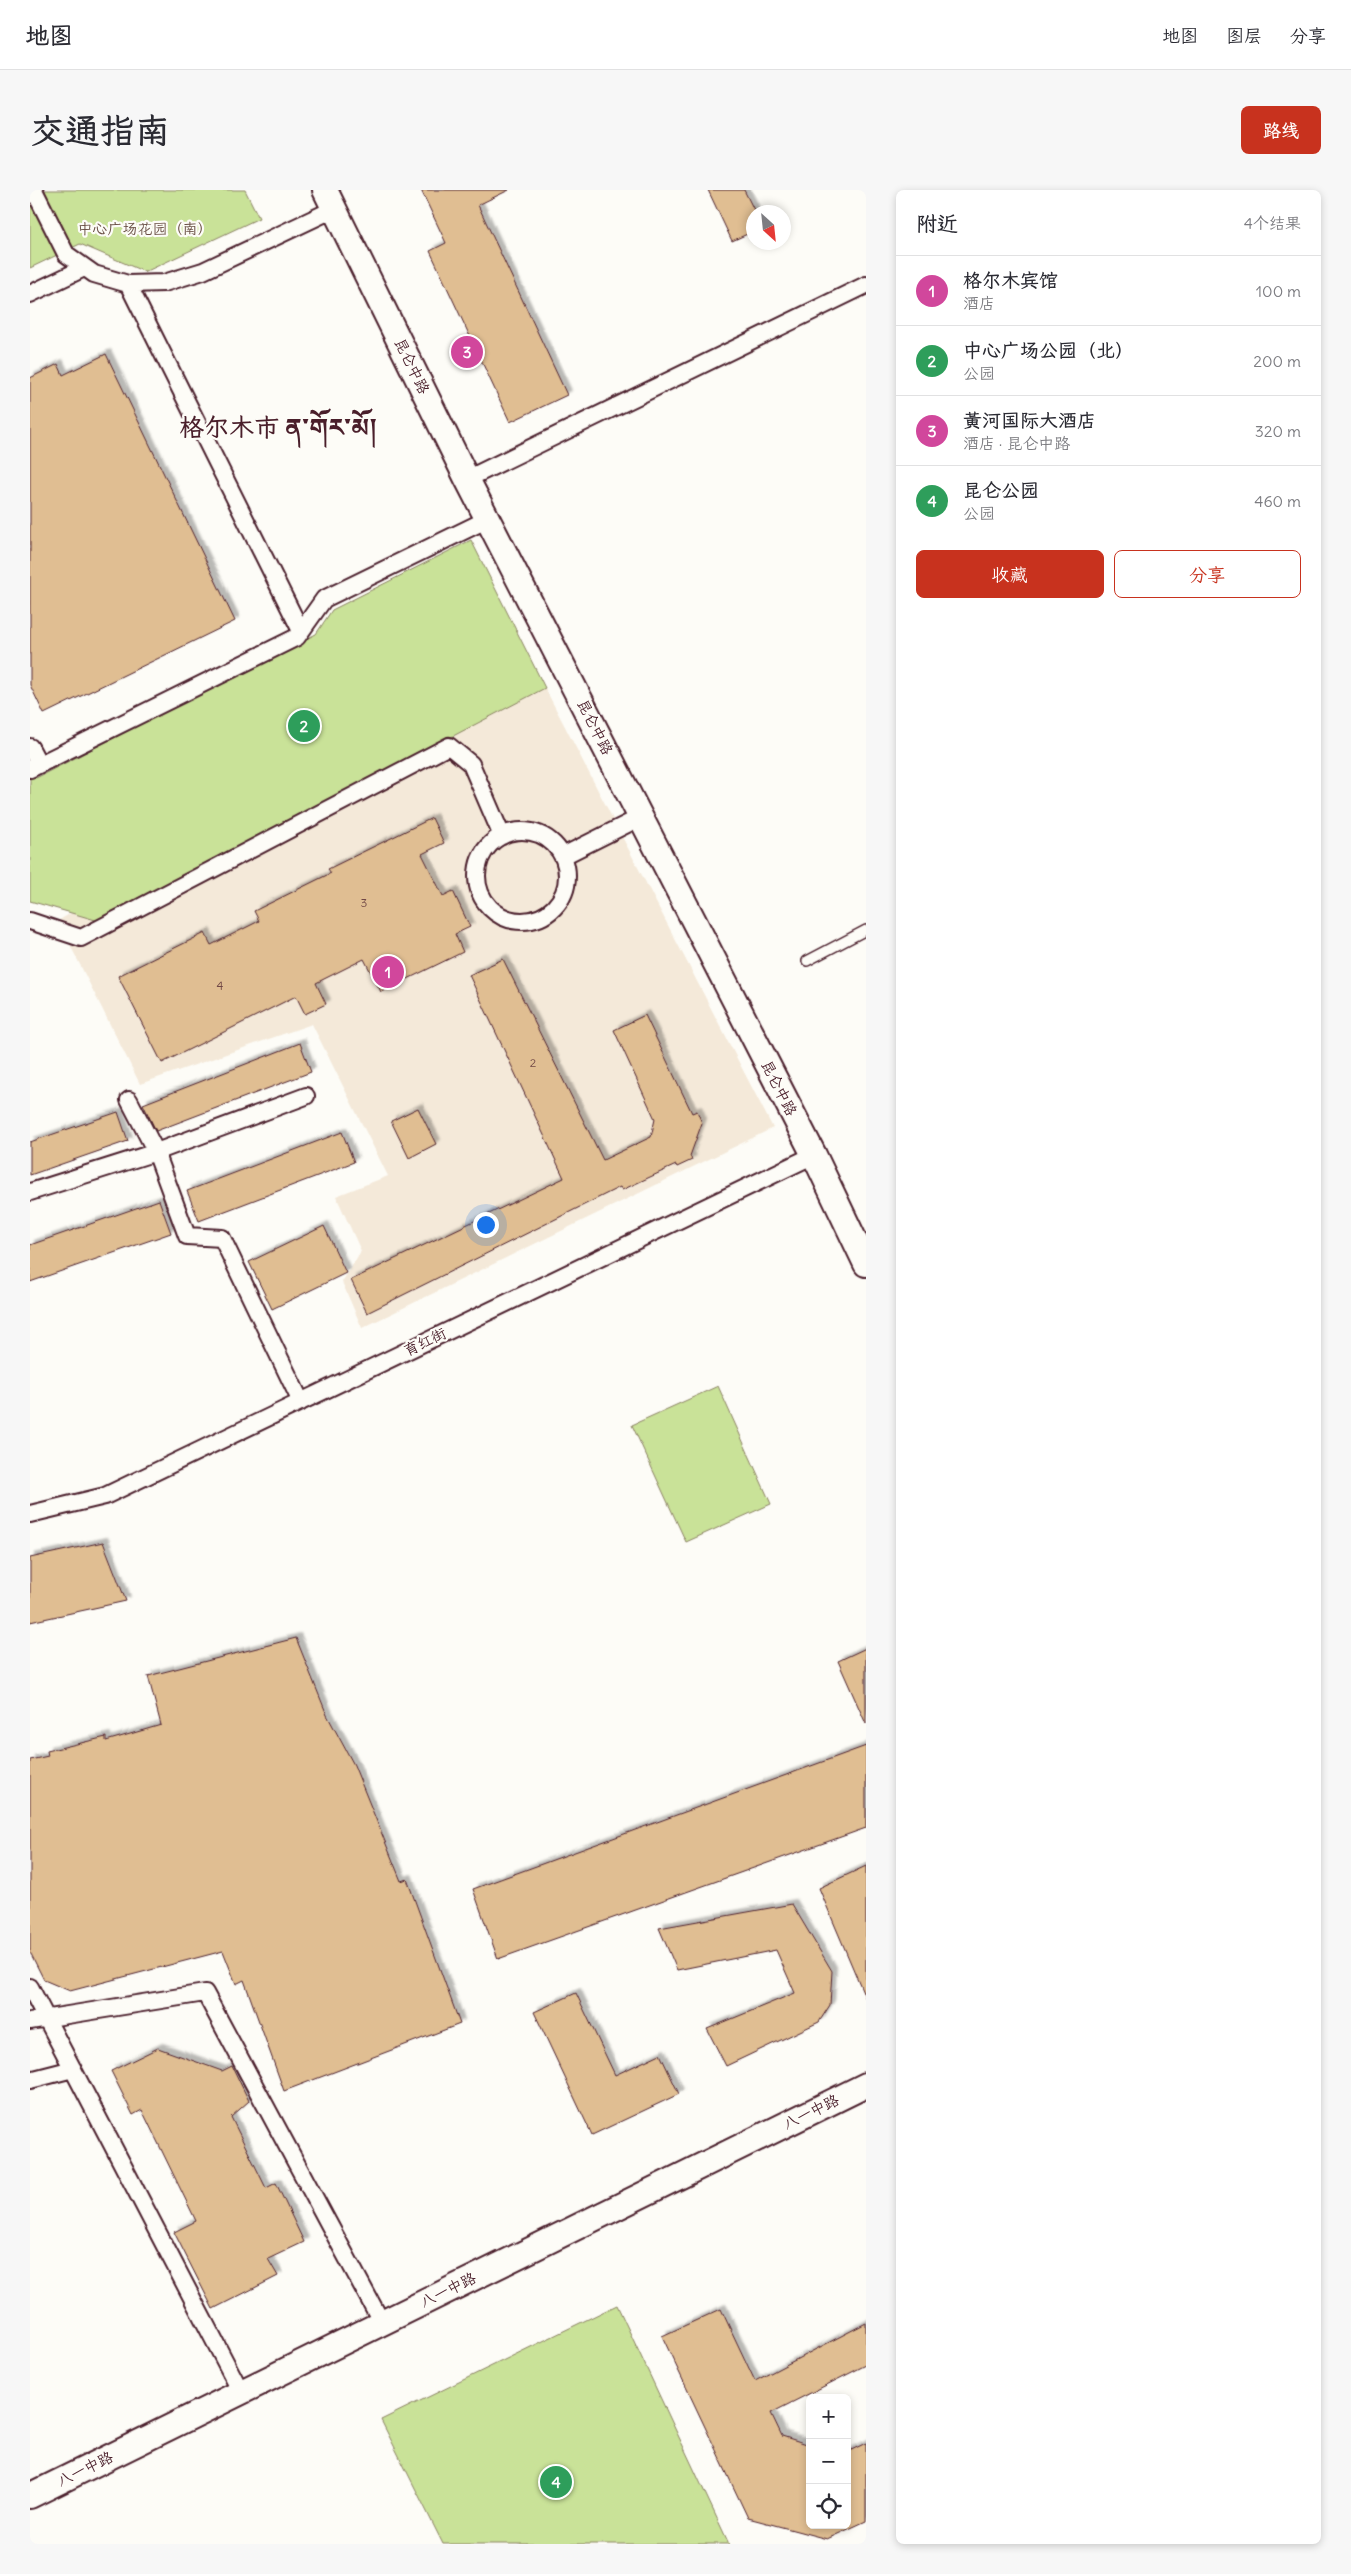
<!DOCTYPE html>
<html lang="zh">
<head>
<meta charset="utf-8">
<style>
  body { margin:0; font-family:Delius,"LXGW WenKai TC","Noto Serif Tibetan",sans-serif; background:#f7f7f7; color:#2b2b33 }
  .controls { position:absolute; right:15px; bottom:15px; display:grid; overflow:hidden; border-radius:8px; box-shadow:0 2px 8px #0003 }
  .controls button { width:45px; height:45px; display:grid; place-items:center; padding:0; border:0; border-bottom:1px solid #e1e1e2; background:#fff; color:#2b2b33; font:25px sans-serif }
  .compass { position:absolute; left:716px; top:15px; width:45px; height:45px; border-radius:50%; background:#fff; box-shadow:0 2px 8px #0003; rotate:153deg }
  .you { position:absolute; left:455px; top:1034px; width:18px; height:18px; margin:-12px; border:4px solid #fff; border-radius:50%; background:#1a73e8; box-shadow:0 0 0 8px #1a73e833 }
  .badge { display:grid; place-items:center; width:32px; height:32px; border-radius:50%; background:#c8321e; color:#fff; font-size:16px; font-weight:700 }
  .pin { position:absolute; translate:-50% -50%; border:2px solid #fff; box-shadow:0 1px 5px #0006 }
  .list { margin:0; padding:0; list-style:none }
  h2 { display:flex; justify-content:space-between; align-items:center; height:65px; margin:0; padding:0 20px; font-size:21px }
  h2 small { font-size:16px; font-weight:400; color:#7c7c81 }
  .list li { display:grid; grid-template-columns:32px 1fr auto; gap:15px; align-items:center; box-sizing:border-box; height:70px; padding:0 20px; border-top:1px solid #e1e1e2 }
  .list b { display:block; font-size:19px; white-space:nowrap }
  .list p { margin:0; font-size:16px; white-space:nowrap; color:#7c7c81 }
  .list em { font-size:16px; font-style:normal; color:#7c7c81 }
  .actions { display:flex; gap:10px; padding:15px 20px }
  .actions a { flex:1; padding:11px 0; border:1px solid #c8321e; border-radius:8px; text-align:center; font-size:18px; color:#c8321e }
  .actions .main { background:#c8321e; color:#fff }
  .icon { flex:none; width:28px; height:28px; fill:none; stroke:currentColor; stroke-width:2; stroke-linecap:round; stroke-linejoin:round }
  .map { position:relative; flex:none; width:836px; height:2354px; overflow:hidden; border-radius:8px }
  header { display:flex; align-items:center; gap:30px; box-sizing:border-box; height:70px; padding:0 25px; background:#fff; border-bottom:1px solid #e1e1e2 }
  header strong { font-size:24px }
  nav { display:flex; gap:28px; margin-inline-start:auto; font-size:18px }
  .intro { display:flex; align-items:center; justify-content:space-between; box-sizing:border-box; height:120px; padding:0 30px }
  h1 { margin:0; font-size:35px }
  .button { padding:12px 22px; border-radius:8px; background:#c8321e; color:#fff; font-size:18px; font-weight:700 }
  main { display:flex; gap:30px; padding:0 30px }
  aside { flex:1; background:#fff; border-radius:8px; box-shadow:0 2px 8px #0003 }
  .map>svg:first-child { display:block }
</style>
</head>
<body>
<header>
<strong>地图</strong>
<nav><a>地图</a><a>图层</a><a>分享</a></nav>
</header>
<div class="intro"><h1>交通指南</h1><a class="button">路线</a></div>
<main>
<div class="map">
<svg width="836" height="2354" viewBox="0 0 836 2354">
  <defs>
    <filter id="shadow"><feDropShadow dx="4.5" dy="-4.5" stdDeviation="1" flood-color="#0004"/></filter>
  </defs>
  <rect width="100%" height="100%" fill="#fdfcf7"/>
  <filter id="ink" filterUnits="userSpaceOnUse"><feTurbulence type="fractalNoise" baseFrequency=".02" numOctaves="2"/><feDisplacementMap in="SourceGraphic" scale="10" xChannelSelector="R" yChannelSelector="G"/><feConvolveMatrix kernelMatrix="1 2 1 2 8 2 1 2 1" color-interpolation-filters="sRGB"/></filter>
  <g filter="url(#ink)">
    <path fill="#f4e9d9" d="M 515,498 L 743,938 L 332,1138 L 312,1092 L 331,1061 L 306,1006 L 358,986 L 282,834 L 110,894 L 28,731 L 41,723 L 69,731 Z"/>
    <path fill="#c9e298" stroke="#8a8062" d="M 0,0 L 215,0 L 229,28 L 115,82 L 50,54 L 0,78 Z
      M 441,350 L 515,498 L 69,731 L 0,711 L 0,575 L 6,588 L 286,444 L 302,420 Z
      M 688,1196 L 741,1314 L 656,1352 L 602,1235 Z
      M 587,2115 L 699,2354 L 413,2354 L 351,2230 Z"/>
    <path fill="#e0be92" stroke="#4a1f2b" filter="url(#shadow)" d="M 391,0 L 479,0 L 448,15 L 537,205 L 480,232 L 400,61 L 416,53 Z
      M 678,0 L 714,0 L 724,20 L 724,41 L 702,51 Z
      M 76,164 L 205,431 L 14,524 L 0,495 L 0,188 L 28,174 L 33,185 Z
      M 402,628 L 414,653 L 392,664 L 413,706 L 423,701 L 440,737 L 425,744 L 433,762 L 351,802 L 334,769 L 286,793 L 296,814 L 275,824 L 266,806 L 132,873 L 88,786 L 175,743 L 181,755 L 229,731 L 224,721 L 301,683 L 298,679 Z
      M 473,769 L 573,970 L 621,947 L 625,929 L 584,840 L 615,825 L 662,923 L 667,921 L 672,933 L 660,966 L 662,970 L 647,977 L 646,975 L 592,1000 L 590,997 L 337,1123 L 321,1090 L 534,988 L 439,785 Z
      M 270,853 L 281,882 L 126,941 L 113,914 Z
      M 388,918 L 406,954 L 379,968 L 361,931 Z
      M 88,922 L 98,951 L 0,985 L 0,952 Z
      M 312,942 L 324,972 L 169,1031 L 157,1001 Z
      M 129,1010 L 141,1043 L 0,1092 L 0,1055 Z
      M 294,1036 L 316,1083 L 242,1119 L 219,1072 Z
      M 73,1352 L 96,1411 L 0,1432 L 0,1368 Z
      M 266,1448 L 297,1525 L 324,1575 L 371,1691 L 377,1689 L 430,1834 L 254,1901 L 214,1790 L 206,1794 L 193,1761 L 40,1801 L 14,1790 L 0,1762 L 0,1570 L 18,1566 L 17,1561 L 76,1547 L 76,1551 L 131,1535 L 118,1486 Z
      M 836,1458 L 836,1534 L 808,1471 Z
      M 836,1556 L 836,1638 L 468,1769 L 443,1699 Z
      M 836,1676 L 836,1809 L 789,1698 Z
      M 762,1714 L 802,1781 L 800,1815 L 789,1832 L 696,1876 L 677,1839 L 765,1803 L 746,1760 L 647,1780 L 629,1738 Z
      M 546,1803 L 585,1885 L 630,1864 L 649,1904 L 562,1945 L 504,1822 Z
      M 128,1858 L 192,1881 L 202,1876 L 219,1911 L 201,1927 L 236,1998 L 246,1993 L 274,2052 L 238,2069 L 248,2086 L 183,2119 L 144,2042 L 166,2031 L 112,1920 L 103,1925 L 81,1881 Z
      M 691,2119 L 725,2191 L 836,2133 L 836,2175 L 741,2223 L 752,2246 L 780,2255 L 780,2335 L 817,2335 L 817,2262 L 836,2253 L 836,2331 L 797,2349 L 718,2328 L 632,2146 Z"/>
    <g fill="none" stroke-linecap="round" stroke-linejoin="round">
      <defs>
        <path id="lane" d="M 777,771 L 836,740"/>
        <path id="street" d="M 4,0 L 36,64 L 64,84 L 98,94
          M 0,104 L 54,78
          M 437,289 L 836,95
          M 271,441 L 98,94 L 134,93 L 173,81 L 304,19
          M 0,557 L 9,574
          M 0,579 L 267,447 L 294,409 L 458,329
          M447 686a45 45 0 1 1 90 0a45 45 0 1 1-90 0Z
          M 533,666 L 611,627
          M 0,731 L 51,748 L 419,556 L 441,574 L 472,646
          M 99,910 L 126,962 L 157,1046 L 192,1048 L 271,1212
          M 0,1002 L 126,962 L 276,906
          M 0,1324 L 75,1306 L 784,965
          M 0,1797 L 211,2202
          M 0,1831 L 175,1803 L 352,2133
          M 0,1890 L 43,1879"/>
        <path id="secondary" d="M 295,0 L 437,289 L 784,965 L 836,1074
          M 0,2306 L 836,1895"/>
      </defs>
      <use href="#lane" stroke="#4a1f2b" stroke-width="12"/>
      <use href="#street" stroke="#4a1f2b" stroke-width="20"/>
      <use href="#secondary" stroke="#4a1f2b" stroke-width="28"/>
      <use href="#lane" stroke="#fdfcf7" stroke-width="9"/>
      <use href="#street" stroke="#fdfcf7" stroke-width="16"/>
      <use href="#secondary" stroke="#fdfcf7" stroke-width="24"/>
    </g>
  </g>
  <g text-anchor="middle" stroke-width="4.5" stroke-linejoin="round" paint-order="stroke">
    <g font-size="12" fill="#704745">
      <text x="334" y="717">3</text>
      <text x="190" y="800">4</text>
      <text x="503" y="877">2</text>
    </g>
    <g font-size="15" fill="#6a5046" stroke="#fdfcf7">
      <text x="115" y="44">中心广场花园（南）</text>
    </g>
    <g font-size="15" fill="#4a1f2b" stroke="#fdfcf7">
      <text transform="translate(382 176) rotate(64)" y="5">昆仑中路</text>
      <text transform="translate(565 537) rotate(63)" y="5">昆仑中路</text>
      <text transform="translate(749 898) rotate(63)" y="5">昆仑中路</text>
      <text transform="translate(395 1152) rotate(-26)" y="5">育红街</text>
      <text transform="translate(781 1922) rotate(-26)" y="5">八一中路</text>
      <text transform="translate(418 2100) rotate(-26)" y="5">八一中路</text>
      <text transform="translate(55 2279) rotate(-26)" y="5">八一中路</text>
    </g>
    <g font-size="25" font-weight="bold" fill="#4a1f2b" stroke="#fdfcf7">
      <text x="248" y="246">格尔木市 ན་གོར་མོ།</text>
    </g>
  </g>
</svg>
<div class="controls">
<button>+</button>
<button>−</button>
<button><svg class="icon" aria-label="locate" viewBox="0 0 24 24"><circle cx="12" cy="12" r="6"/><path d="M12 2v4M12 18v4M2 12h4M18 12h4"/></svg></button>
</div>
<svg class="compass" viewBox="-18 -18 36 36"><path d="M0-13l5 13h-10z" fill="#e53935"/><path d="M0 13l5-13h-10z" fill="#7c7c81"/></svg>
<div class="you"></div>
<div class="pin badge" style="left:358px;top:782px;background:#d1479c">1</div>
<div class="pin badge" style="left:274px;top:536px;background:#2e9e5b">2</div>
<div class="pin badge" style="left:437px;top:162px;background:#d1479c">3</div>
<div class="pin badge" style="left:526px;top:2292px;background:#2e9e5b">4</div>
</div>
<aside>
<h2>附近<small>4个结果</small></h2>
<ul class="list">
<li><span class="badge" style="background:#d1479c">1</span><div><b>格尔木宾馆</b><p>酒店</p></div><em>100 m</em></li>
<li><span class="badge" style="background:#2e9e5b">2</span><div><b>中心广场公园（北）</b><p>公园</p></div><em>200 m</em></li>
<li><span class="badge" style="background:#d1479c">3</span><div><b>黄河国际大酒店</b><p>酒店 · 昆仑中路</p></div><em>320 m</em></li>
<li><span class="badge" style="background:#2e9e5b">4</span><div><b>昆仑公园</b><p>公园</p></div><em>460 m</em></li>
</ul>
<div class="actions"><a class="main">收藏</a><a>分享</a></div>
</aside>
</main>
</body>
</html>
